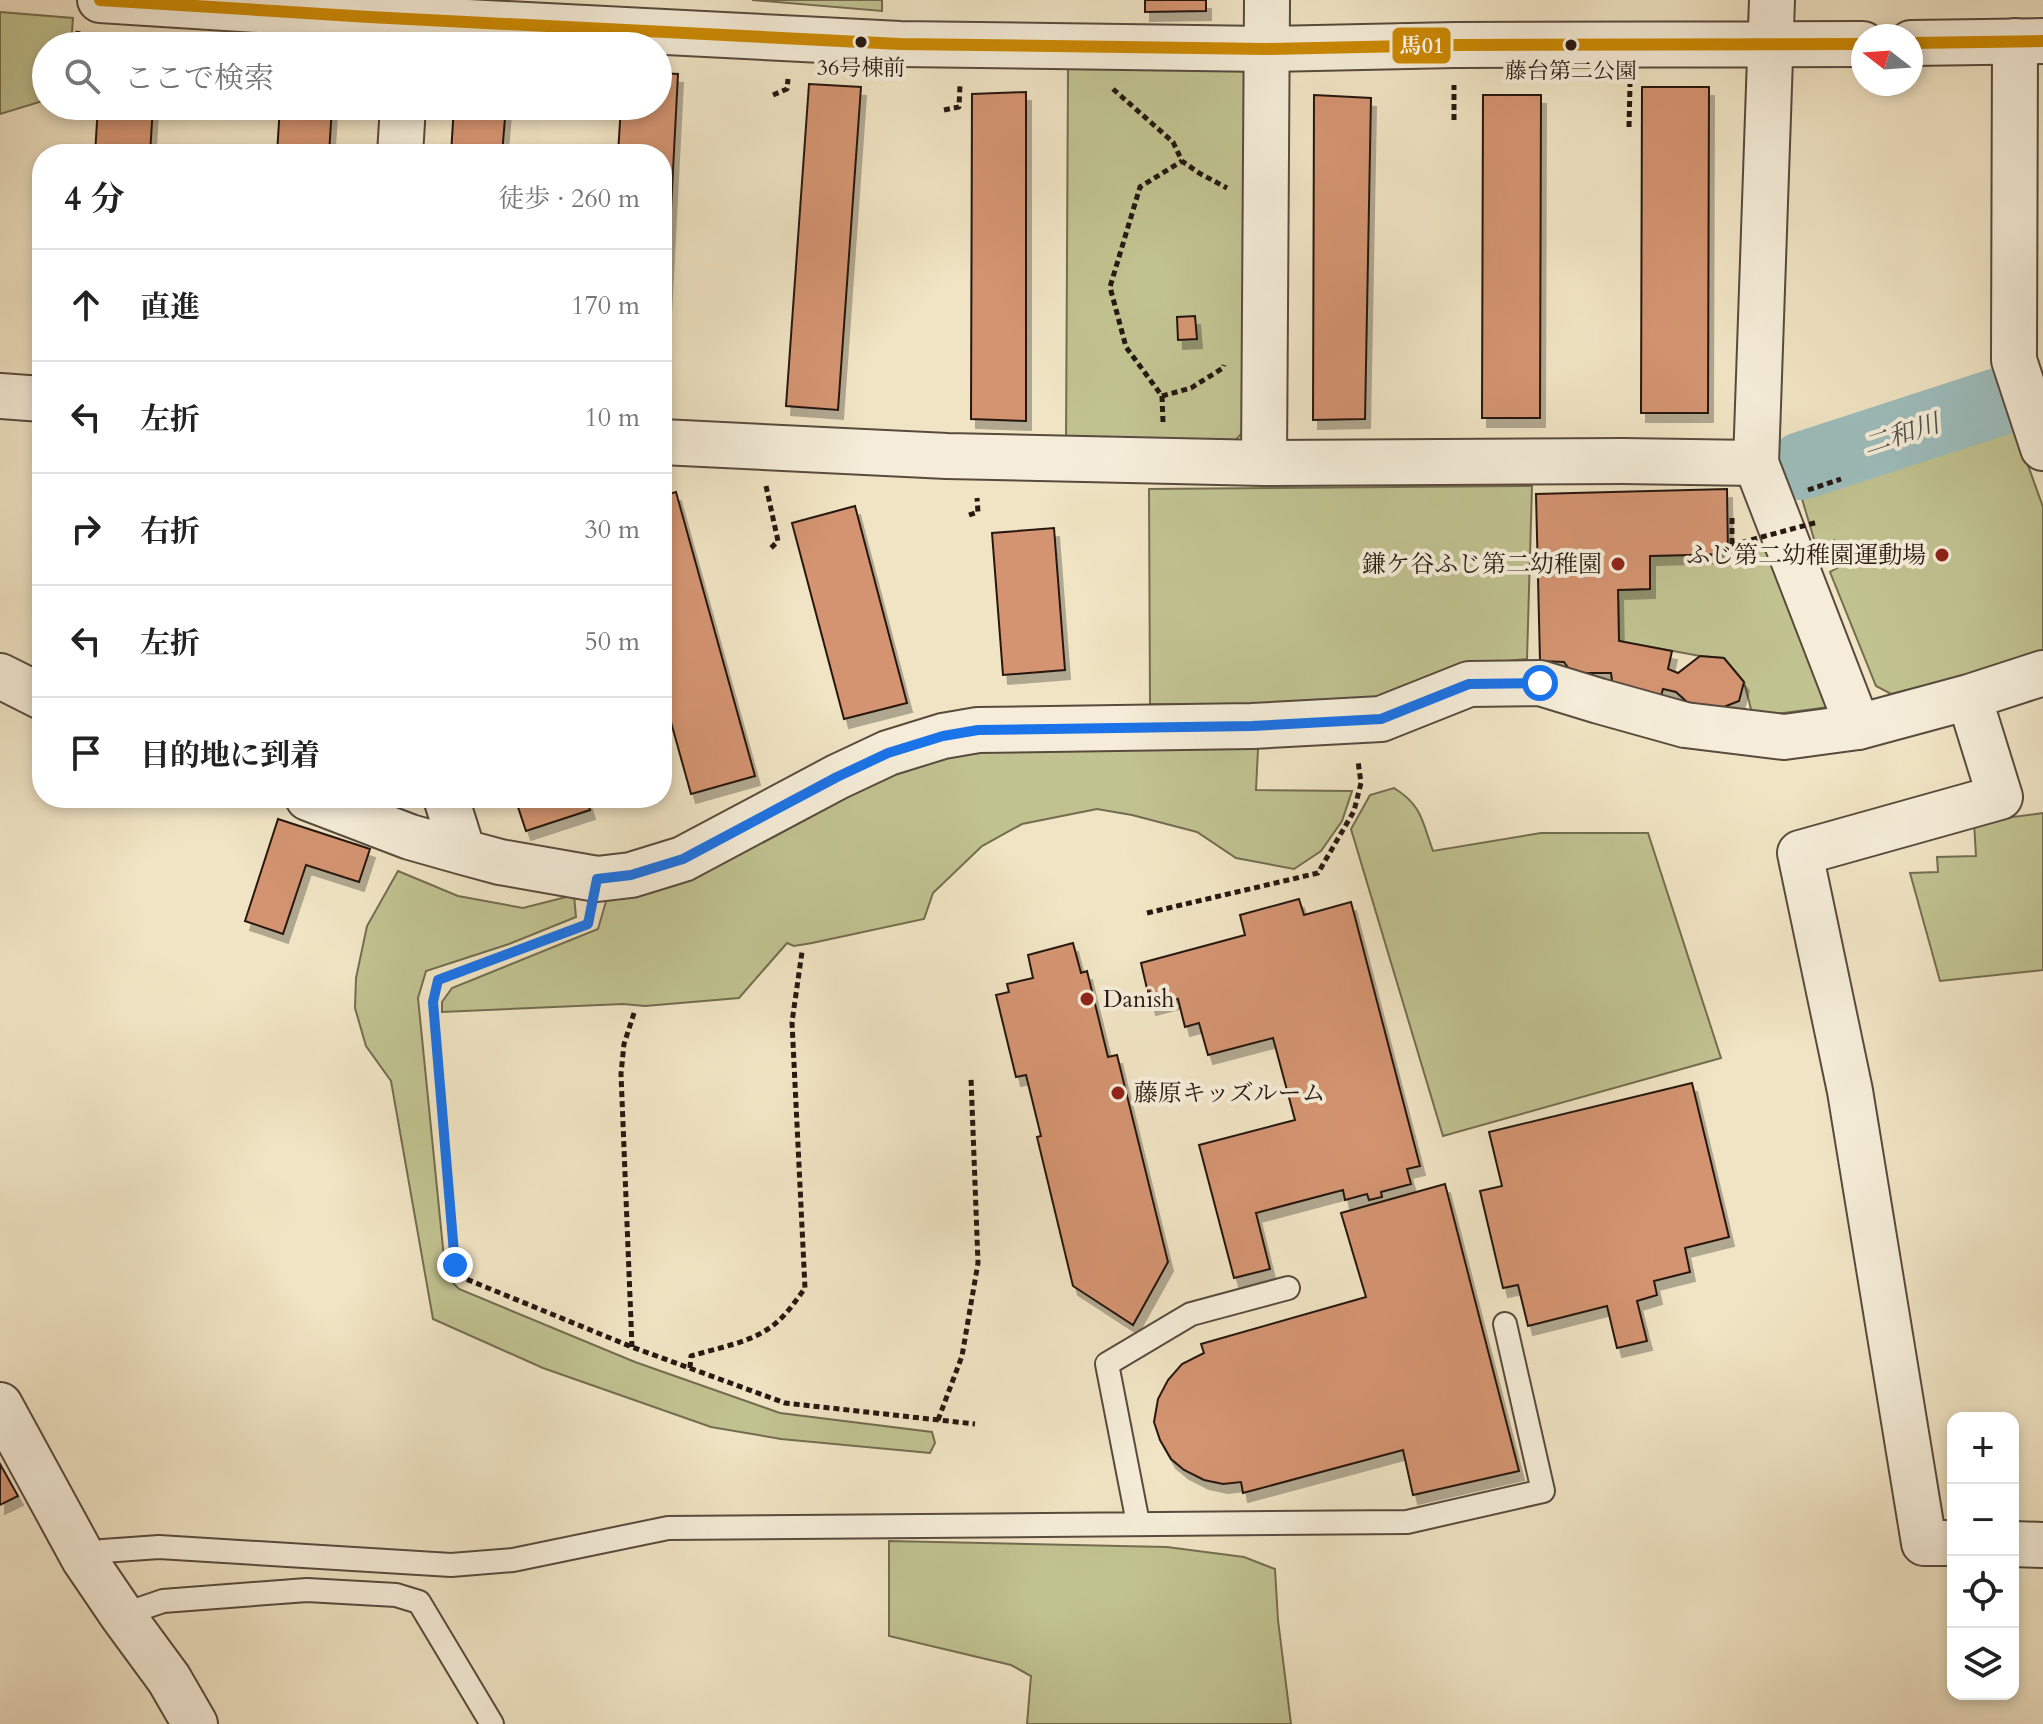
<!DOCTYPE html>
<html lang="ja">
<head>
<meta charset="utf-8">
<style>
  body { margin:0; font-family:Cardo,"Noto Serif JP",serif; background:#f2f2f2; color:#222 }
  .controls { position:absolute; right:24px; bottom:24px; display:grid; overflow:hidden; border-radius:16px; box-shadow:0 4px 12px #0003 }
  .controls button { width:72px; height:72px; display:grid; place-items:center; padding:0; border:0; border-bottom:2px solid #e0e0e0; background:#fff; color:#222; font:40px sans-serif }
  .compass { position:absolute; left:1851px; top:24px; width:72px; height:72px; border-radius:50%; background:#fff; box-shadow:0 4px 12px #0003; rotate:287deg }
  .stop { position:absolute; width:24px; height:24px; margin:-18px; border:6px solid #1a73e8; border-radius:50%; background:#fff }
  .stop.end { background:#1a73e8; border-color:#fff; box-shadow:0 2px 8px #0008 }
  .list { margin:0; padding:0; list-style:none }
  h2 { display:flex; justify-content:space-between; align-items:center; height:104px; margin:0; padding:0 32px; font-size:34px }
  h2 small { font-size:26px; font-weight:400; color:#767676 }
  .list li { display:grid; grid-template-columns:52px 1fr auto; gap:24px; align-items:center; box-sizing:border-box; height:112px; padding:0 32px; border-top:2px solid #e0e0e0 }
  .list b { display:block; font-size:30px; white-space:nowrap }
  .list em { font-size:26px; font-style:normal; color:#767676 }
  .icon { flex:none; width:44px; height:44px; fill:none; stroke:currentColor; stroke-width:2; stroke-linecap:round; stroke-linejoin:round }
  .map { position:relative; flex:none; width:2043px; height:1724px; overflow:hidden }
  .search { position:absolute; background:#fff; box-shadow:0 4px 12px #0003; left:32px; top:32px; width:640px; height:88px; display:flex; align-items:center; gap:20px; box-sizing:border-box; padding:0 28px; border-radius:44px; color:#767676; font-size:30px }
  .panel { position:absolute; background:#fff; box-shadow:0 4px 12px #0003; left:32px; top:144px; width:640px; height:664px; border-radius:32px }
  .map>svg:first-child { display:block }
</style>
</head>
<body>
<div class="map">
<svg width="2043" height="1724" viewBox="0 0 2043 1724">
  <defs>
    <filter id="shadow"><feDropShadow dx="5" dy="9" stdDeviation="0" flood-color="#0004"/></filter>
  </defs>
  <rect width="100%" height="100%" fill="#f0e4c4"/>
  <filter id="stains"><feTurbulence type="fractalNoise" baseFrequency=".0025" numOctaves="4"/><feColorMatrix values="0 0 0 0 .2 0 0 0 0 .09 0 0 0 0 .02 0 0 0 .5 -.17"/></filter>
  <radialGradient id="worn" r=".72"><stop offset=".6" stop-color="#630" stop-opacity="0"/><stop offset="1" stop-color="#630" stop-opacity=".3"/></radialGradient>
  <path fill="#c0c290" stroke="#736d50" stroke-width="2" d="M 752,0 L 882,0 L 882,11 Z
    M 0,12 L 73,18 L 71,46 L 46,46 L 46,100 L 0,114 Z
    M 1233,64 L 1247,75 L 1244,431 L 1231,445 L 1066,445 L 1068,68 Z
    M 2007,407 L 2043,507 L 2043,656 L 1891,694 L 1876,686 L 1830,572 L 1844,564 L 1834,540 L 1816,546 L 1797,482 Z
    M 1532,486 L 1527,659 L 1455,667 L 1374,705 L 1150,704 L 1149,489 Z
    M 1764,545 L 1829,707 L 1753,717 L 1744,682 L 1724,658 L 1700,656 L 1619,641 L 1618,590 L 1650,589 L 1650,556 L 1728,554 Z
    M 987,749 L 1258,749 L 1256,790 L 1352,791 L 1342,821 L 1321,851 L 1294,869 L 1236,858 L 1197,832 L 1132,815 L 1097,809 L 1022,824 L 982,846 L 933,893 L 924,919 L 812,943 L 794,946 L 787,943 L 739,998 L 645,1006 L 623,1004 L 442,1012 L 442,1002 L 452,988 L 598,929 L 609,891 C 643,895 660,891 691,878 L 898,768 Z
    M 1394,788 C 1423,806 1422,822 1433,851 L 1541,833 L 1648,833 L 1721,1058 L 1443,1136 L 1351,829 L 1370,795 Z
    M 2043,813 L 2043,970 L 1940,981 L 1910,873 L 1938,872 L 1937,857 L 1976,856 L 1974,822 Z
    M 398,871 L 458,896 L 523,908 L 574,895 L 576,917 L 509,944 L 426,971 L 418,998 L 445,1268 L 450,1280 L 459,1289 L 635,1362 L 780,1413 L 932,1432 L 935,1443 L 930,1453 L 781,1439 L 711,1427 L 543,1368 L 433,1319 L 391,1081 L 366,1046 L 355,1008 L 356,978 L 367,926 Z
    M 889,1541 L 1167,1547 L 1244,1557 L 1275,1569 L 1278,1620 L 1291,1724 L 1027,1724 L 1031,1676 L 1011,1665 L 889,1636 Z"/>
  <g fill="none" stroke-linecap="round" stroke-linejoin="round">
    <path stroke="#9dbdbc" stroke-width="68" d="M 1801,466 L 2001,401"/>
  </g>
  <path fill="#d49471" stroke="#261811" stroke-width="2" filter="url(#shadow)" d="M 1145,0 L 1206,0 L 1206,11 L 1145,12 Z
    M 658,73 L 678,74 L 662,383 L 662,154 L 618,154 L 621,106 L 658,106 Z
    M 809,84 L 861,87 L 838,410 L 786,406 Z
    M 1642,87 L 1709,87 L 1708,413 L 1641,413 Z
    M 1026,92 L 1026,421 L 971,419 L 972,94 Z
    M 1314,95 L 1371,98 L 1365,419 L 1313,420 Z
    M 1483,95 L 1541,95 L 1540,418 L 1482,418 Z
    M 98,106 L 153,106 L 150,154 L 95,154 Z
    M 280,106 L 332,106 L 329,154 L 277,154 Z
    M 454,106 L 506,106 L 502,154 L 451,154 Z
    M 1195,316 L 1197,339 L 1178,340 L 1177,317 Z
    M 1727,489 L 1728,554 L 1650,556 L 1650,589 L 1618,590 L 1619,641 L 1672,651 L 1668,669 L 1678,673 L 1700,656 L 1724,658 L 1744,682 L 1739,701 L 1716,710 L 1687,702 L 1676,692 L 1663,689 L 1659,703 L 1613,689 L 1611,673 L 1572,673 L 1564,662 L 1540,661 L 1536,494 Z
    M 676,492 L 755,776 L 691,794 L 662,690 L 662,496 Z
    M 855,506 L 907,703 L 844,719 L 792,523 Z
    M 1054,528 L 1065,670 L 1003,675 L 992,533 Z
    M 515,798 L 586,798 L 590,810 L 526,831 Z
    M 278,819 L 370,849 L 359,882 L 306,865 L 283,934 L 245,921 Z
    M 1299,899 L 1304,915 L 1351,902 L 1420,1166 L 1407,1169 L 1411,1184 L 1381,1192 L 1382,1197 L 1369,1200 L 1367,1194 L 1345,1200 L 1343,1190 L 1256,1213 L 1270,1269 L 1234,1278 L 1199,1145 L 1295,1120 L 1273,1038 L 1208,1055 L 1199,1023 L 1185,1027 L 1178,999 L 1151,1006 L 1141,963 L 1245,935 L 1240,915 Z
    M 1073,943 L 1081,973 L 1087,971 L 1108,1057 L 1117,1055 L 1168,1262 L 1133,1325 L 1073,1286 L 1037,1137 L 1041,1136 L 1026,1075 L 1016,1077 L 996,995 L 1009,992 L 1007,984 L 1033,978 L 1028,955 Z
    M 1692,1083 L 1729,1237 L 1685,1248 L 1690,1272 L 1654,1281 L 1657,1295 L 1637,1301 L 1647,1341 L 1617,1348 L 1607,1306 L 1528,1326 L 1518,1285 L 1503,1288 L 1480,1191 L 1502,1186 L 1489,1132 Z
    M 1445,1184 L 1519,1471 L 1413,1495 L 1403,1450 L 1243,1493 L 1241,1482 L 1223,1484 L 1204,1480 L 1184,1470 L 1171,1459 L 1160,1440 L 1154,1422 L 1158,1399 L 1168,1380 L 1182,1364 L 1204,1353 L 1201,1344 L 1366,1297 L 1341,1213 Z
    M 0,1464 L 18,1496 L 0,1505 Z"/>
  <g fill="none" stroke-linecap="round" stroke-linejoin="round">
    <defs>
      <path id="service" d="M 1138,1523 L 1107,1364 L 1191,1314 L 1288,1288
        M 84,1559 L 103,1551 L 159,1547 L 451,1565 L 513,1560 L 668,1528 L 1407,1522 L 1543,1491 L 1505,1324
        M 122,1615 L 163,1601 L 307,1590 L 396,1595 L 419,1602 L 492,1724"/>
      <path id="minor" d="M 2015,41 L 2014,360 L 2043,448
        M 0,396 L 42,399
        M 662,442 L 947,456 L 1264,463 L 1623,461 L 1756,463
        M 1264,463 L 1267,0
        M 1858,727 L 1969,697 L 2043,673
        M 0,1405 L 84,1559 L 122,1615 L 169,1679 L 195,1724
        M 1953,1543 L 1924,1543 L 1850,1091 L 1800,853 L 2000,797 L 1969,697
        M 2013,1544 L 2043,1545"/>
      <path id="tertiary" d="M 100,0 L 369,17 L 900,44 L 1266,49 L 1455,45 L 1863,44
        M 1911,43 L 2043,41
        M 400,154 L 403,106
        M 0,676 L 42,697
        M 308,798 L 410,837 L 463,852 L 500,862 L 597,879 L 631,875 L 683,859 L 837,777 L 888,753 L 943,736 L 978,730 L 1252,726 L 1381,719 L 1469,684 L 1540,683 L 1599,701 L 1685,725 L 1784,737 L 1858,727 L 1756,463 L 1772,0
        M 446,798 L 463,852"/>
    </defs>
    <use href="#service" stroke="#584b3e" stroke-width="26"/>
    <use href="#minor" stroke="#584b3e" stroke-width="48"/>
    <use href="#tertiary" stroke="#584b3e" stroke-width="48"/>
    <path stroke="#261811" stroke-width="5" stroke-dasharray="6 4" stroke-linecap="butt" d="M 77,46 L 78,31
      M 1113,89 L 1173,142 L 1182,161 L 1199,173 L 1227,188
      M 773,95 L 787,89 L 788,79
      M 944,110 L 959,107 L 960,85
      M 1454,120 L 1454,85
      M 1629,127 L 1630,84
      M 1162,396 L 1191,388 L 1223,368 L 1224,365
      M 1163,422 L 1162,396 L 1126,347 L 1110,287 L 1140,187 L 1182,161
      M 766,486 L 778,541 L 770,549
      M 1808,490 L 1841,479
      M 969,515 L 978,512 L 977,498
      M 1732,518 L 1732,545
      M 1147,913 L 1318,873 L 1354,811 L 1361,783 L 1358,761
      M 589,920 L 588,924 L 438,980 L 433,1002 L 455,1265 L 458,1272 L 466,1279 L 632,1347 L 785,1403 L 975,1424
      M 632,1347 L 621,1074 L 624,1044 L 635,1010
      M 690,1368 L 691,1356 C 717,1348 749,1343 771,1327 C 785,1317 795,1302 805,1288 L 792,1022 L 802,952
      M 938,1420 L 962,1356 L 978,1263 L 971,1077"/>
    <use href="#service" stroke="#f5edd9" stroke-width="22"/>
    <use href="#minor" stroke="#f5edd9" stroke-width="44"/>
    <use href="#tertiary" stroke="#f5edd9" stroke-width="44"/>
    <path stroke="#261811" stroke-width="5" stroke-dasharray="6 4" stroke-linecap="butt" d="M 1732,545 L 1818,522"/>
    <defs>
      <path id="bus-1" d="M 100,0 L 369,17 L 900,44 L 1266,49 L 1455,45 L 1863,44
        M 1911,43 L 2043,41"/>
    </defs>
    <use href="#bus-1" stroke="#f5edd9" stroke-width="18"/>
    <use href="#bus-1" stroke="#cd8a03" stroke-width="12"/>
  </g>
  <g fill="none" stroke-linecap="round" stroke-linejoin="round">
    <path stroke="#1a73e8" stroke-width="10" d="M 455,1265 L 433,1002 L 438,980 L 588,924 L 597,879 L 631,875 L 683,859 L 837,777 L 888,753 L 943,736 L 978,730 L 1252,726 L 1381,719 L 1469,684 L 1540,683"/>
  </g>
  <g fill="#261811" stroke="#f5edd9" stroke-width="3">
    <circle cx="861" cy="42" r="7"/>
    <circle cx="1571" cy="45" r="7"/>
  </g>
  <g fill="#8f2418" stroke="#f5edd9" stroke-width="3">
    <circle cx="1942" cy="555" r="8"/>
    <circle cx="1618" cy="564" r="8"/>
    <circle cx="1087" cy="999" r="8"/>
    <circle cx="1118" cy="1093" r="8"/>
  </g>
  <g text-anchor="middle" stroke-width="8" stroke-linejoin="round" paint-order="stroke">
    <g font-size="22" fill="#261811" stroke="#f5edd9">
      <text x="861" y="75">36号棟前</text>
      <text x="1571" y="78">藤台第二公園</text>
    </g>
    <g font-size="24" fill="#261811" stroke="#f5edd9" text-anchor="end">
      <text x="1926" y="563">ふじ第二幼稚園運動場</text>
      <text x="1602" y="572">鎌ケ谷ふじ第二幼稚園</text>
      <text x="1103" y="1007" text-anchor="start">Danish</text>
      <text x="1134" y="1101" text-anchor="start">藤原キッズルーム</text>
    </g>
    <g font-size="26" font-style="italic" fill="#50524d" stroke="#f5edd9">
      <text transform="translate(1901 434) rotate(-18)" y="9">二和川</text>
    </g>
  </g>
  <rect stroke="#f5edd9" stroke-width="3" x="1391" y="26" width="61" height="39" rx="8" fill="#cd8a03"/>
  <g font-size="22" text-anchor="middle" font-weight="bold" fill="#fff">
    <text x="1422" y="53">馬01</text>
  </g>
  <rect width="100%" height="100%" filter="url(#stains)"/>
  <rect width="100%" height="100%" fill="url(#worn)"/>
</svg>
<div class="controls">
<button>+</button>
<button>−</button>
<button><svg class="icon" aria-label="locate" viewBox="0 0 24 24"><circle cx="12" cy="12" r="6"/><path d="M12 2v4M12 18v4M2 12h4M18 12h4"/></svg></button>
<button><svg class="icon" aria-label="layers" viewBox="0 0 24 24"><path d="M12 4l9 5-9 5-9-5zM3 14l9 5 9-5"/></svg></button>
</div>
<svg class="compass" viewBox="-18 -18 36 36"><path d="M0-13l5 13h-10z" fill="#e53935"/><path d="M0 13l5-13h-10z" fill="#767676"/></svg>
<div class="stop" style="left:1540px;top:683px"></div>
<div class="stop end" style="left:455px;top:1265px"></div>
<div class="search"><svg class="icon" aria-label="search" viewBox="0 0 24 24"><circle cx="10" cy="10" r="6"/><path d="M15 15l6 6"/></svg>ここで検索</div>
<section class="panel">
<h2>4 分<small>徒歩 · 260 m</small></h2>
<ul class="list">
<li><svg class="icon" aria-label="ahead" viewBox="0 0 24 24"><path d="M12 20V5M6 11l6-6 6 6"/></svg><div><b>直進</b></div><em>170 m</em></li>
<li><svg class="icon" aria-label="left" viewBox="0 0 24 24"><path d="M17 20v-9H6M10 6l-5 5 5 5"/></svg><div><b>左折</b></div><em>10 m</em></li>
<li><svg class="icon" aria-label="right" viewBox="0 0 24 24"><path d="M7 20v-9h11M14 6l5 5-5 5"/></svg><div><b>右折</b></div><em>30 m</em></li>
<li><svg class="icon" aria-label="left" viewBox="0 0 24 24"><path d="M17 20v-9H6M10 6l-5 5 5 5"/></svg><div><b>左折</b></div><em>50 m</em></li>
<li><svg class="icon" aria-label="arrive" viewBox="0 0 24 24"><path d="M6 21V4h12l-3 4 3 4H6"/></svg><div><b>目的地に到着</b></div></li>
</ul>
</section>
</div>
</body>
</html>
